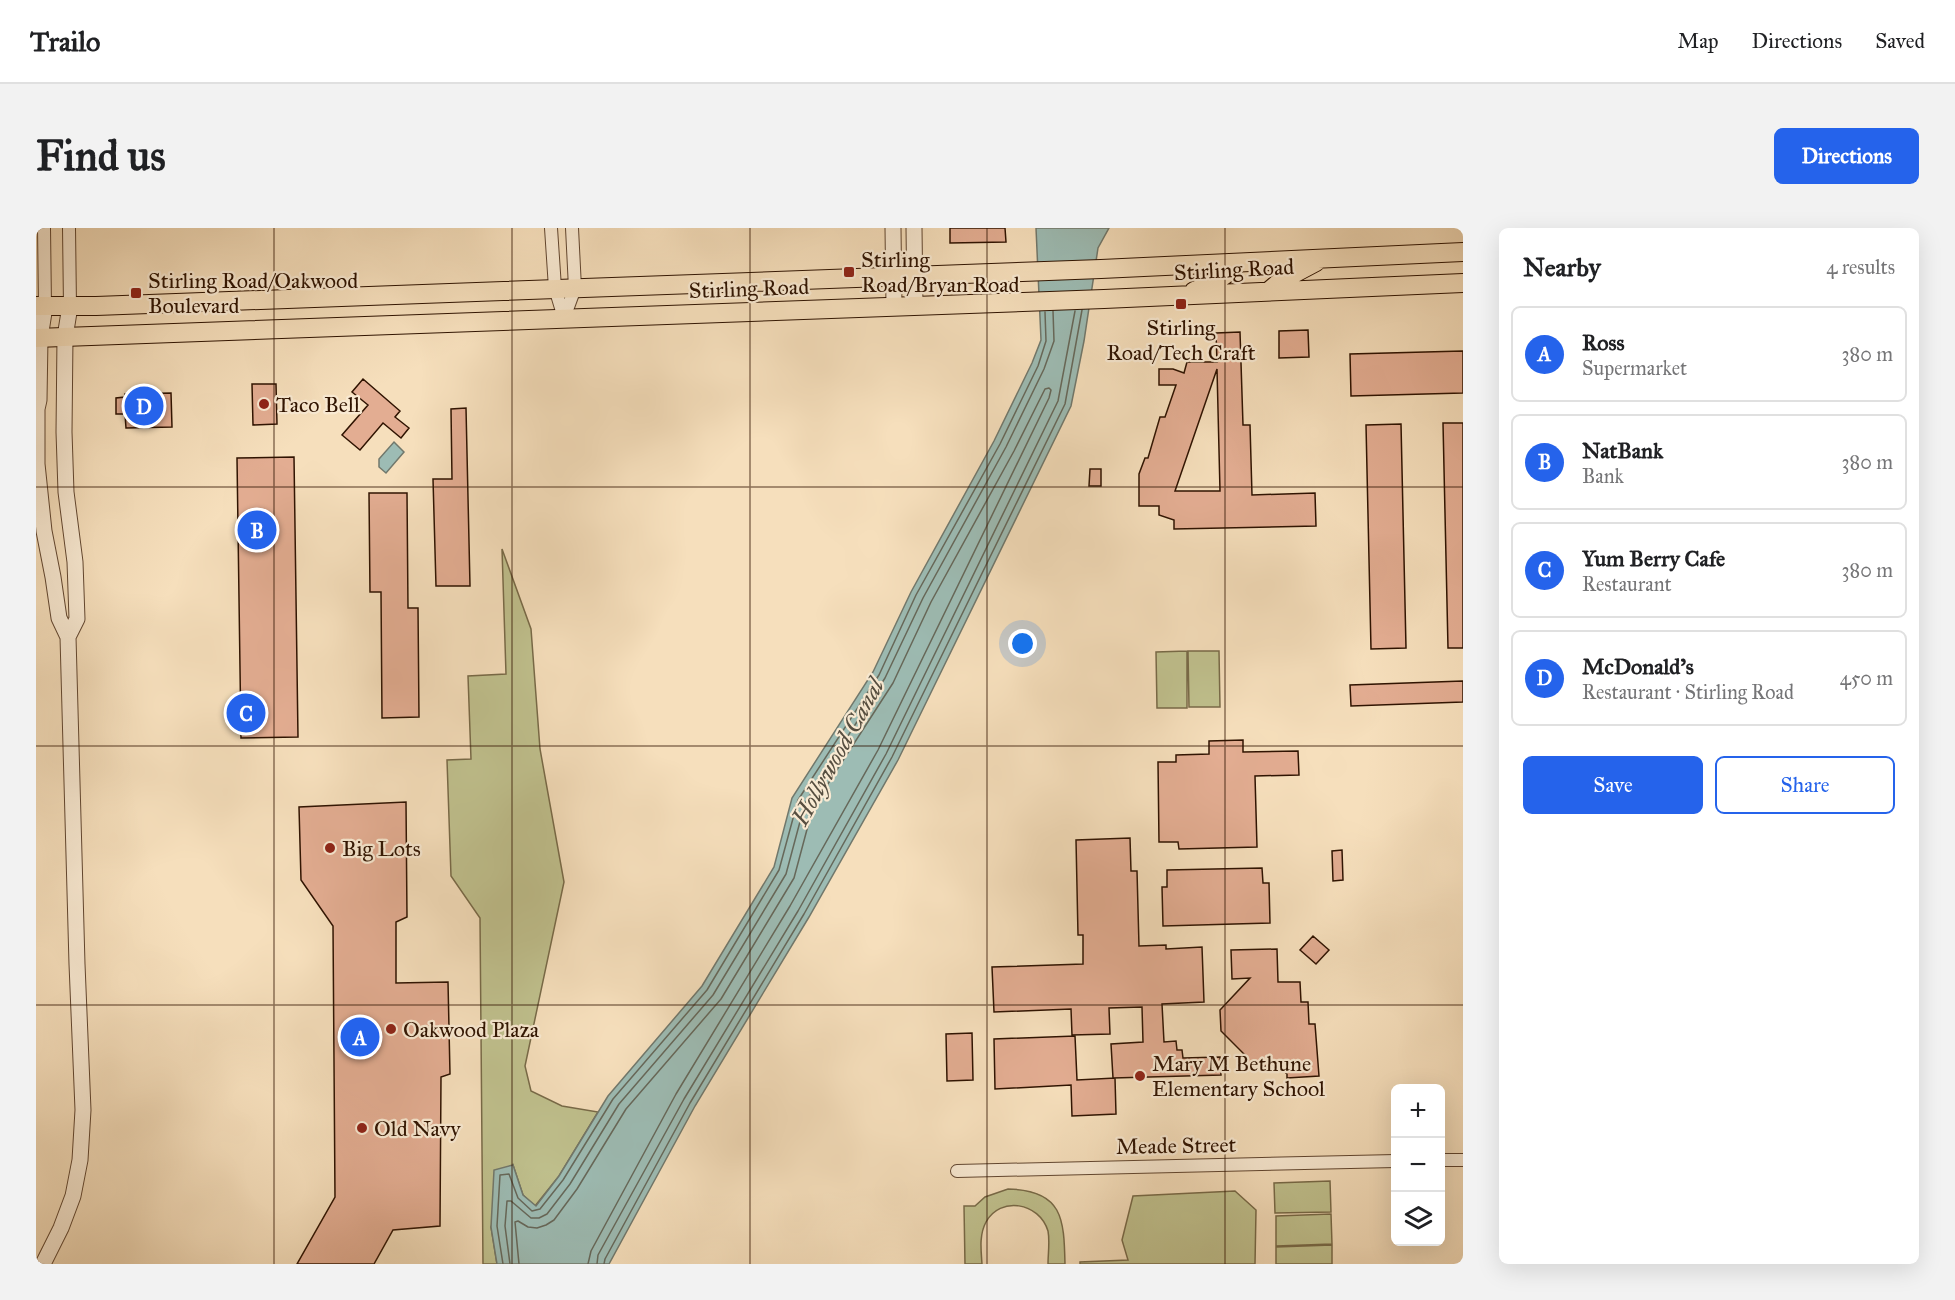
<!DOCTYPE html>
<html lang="en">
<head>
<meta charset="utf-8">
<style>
  body { margin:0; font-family:"IM FELL Great Primer",serif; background:#f2f2f2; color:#202124 }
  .controls { position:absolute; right:18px; bottom:18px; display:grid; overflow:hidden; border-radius:9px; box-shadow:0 6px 24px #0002 }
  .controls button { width:54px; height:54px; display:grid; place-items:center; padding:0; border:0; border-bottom:2px solid #e0e0e0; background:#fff; color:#202124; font:30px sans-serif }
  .you { position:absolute; left:987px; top:416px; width:21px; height:21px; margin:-15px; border:4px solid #fff; border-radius:50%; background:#1a73e8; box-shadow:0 0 0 9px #1a73e833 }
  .badge { display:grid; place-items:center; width:39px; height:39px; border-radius:50%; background:#2563eb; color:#fff; font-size:20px; font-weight:700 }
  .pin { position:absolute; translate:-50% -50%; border:3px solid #fff; box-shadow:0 2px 6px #0006 }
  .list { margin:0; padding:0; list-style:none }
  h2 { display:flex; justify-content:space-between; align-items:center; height:78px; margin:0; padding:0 24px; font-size:26px }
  h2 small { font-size:20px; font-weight:400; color:#757577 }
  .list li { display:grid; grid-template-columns:39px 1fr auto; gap:18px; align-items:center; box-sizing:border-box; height:96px; margin:0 12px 12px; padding:0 12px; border:2px solid #e0e0e0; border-radius:9px }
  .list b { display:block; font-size:22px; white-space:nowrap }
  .list p { margin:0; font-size:20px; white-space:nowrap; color:#757577 }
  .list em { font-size:20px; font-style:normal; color:#757577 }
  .actions { display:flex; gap:12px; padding:18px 24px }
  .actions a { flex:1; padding:14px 0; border:2px solid #2563eb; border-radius:9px; text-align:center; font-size:21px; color:#2563eb }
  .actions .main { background:#2563eb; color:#fff }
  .icon { flex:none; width:33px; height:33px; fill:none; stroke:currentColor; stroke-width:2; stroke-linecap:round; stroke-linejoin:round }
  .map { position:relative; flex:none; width:1427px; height:1036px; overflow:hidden; border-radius:9px }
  header { display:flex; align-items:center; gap:36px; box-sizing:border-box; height:84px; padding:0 30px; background:#fff; border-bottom:2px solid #e0e0e0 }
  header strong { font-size:28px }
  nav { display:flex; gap:33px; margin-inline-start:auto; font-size:21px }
  .intro { display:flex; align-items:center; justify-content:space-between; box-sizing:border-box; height:144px; padding:0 36px }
  h1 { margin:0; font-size:42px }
  .button { padding:15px 27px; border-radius:9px; background:#2563eb; color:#fff; font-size:21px; font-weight:700 }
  main { display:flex; gap:36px; padding:0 36px }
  aside { flex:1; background:#fff; border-radius:9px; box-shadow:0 6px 24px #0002 }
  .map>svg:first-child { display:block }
</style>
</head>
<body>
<header>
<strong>Trailo</strong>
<nav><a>Map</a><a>Directions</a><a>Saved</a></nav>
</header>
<div class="intro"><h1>Find us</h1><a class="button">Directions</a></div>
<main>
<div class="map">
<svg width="1427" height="1036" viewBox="0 0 1427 1036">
  <rect width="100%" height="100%" fill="#f6dfbc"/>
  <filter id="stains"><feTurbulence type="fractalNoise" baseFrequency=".00333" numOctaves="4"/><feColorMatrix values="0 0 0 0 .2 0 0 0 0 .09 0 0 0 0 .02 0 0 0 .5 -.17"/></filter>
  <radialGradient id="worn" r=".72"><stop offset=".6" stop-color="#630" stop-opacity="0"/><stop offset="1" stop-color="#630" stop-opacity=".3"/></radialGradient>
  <path fill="#c0c18e" stroke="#786a48" stroke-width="1.5" d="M 466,321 L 495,401 L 504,521 L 528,654 L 489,838 L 495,863 L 526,878 L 562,884 L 523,948 L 499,978 L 487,967 L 477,937 L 455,999 L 461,1036 L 447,1036 L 444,690 L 415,648 L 411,532 L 435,531 L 432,448 L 470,446 Z
    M 1151,423 L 1151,480 L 1121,480 L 1120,424 Z
    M 1152,423 L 1183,423 L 1184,479 L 1153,479 Z
    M 1294,953 L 1295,984 L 1239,985 L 1238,955 Z
    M 972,961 C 1027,962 1028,991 1029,1036 L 1012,1036 C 1012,1026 1014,1013 1012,1003 C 1003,974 964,968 950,994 C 943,1007 945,1022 946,1036 L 929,1036 L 928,978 L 939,978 L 949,969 Z
    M 1199,963 L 1220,982 L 1219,1036 L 1044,1036 L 1044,1034 L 1092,1032 L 1086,1012 L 1097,968 Z
    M 1295,986 L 1296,1016 L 1240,1018 L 1240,988 Z
    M 1296,1017 L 1296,1036 L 1240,1036 L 1240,1019 Z"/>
  <path fill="#9dbcb4" stroke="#71786c" stroke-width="1.5" d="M 1000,0 L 1073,0 L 1062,20 L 1048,113 L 1035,178 L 862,532 L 773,689 L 659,878 L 573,1036 L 461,1036 L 455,999 L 458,942 L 477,937 L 487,967 L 500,978 L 523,948 L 572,868 L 666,758 L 738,639 L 756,570 L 837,444 L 875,364 L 958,213 L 996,135 L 1005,112 Z
    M 358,214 L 368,224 L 350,245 L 343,239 L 343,231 Z"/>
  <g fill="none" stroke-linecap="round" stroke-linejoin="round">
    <path stroke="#66685a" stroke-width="1.5" d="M 467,1036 L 461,998 L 464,947 L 473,946 L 482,970 L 496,983 L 504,981 L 527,952 L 577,871 L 671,762 L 743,642 L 762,572 L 843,447 L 880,367 L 964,216 L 1002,138 L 1010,113 L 1009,84
      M 474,1036 L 469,998 L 471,973 L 475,973 L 495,990 L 503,990 L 511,986 L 534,956 L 583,876 L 677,767 L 750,646 L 769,575 L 849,450 L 887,370 L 970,219 L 1008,141 L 1018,113 L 1017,83
      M 483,1036 L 479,994 L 482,993 L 492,999 L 501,1000 L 510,997 L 518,992 L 541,961 L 590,881 L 685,771 L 758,650 L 777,579 L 857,455 L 895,374 L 978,223 L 1009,161 L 1013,160 L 1015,162 L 1013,170 L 842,522 L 754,678 L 640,866 L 555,1023 L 552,1036
      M 561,1036 L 562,1027 L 648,871 L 762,683 L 850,526 L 1022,173 L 1039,83
      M 568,1036 L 569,1031 L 654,875 L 768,686 L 856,529 L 1029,176 L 1046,82"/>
  </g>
  <path fill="#e3ad92" stroke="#2f1301" stroke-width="1.5" fill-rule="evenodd" d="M 914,0 L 969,0 L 970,14 L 914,15 Z
    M 1272,102 L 1273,129 L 1243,130 L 1243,103 Z
    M 1204,104 L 1207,197 L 1214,197 L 1216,267 L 1279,265 L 1280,298 L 1138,301 L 1138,292 L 1123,287 L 1123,278 L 1103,278 L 1103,246 L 1109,230 L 1112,230 L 1124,189 L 1129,189 L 1140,157 L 1123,157 L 1123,141 L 1137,141 L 1148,145 L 1151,134 L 1181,134 L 1180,105 ZM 1181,141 L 1184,263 L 1139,263 Z
    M 1427,123 L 1427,165 L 1315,168 L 1314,126 Z
    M 327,151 L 364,183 L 359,189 L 373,200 L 365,210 L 347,195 L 324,222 L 306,207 L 332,177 L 316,164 Z
    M 216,156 L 240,156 L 241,196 L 217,197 Z
    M 135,165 L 136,199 L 90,200 L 89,186 L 80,186 L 80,170 L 89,169 L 89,166 Z
    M 430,180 L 434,358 L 400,358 L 397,251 L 416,251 L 415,181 Z
    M 1407,195 L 1427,195 L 1427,420 L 1412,420 Z
    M 1365,196 L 1370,420 L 1335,421 L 1330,197 Z
    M 258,229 L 262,509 L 205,510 L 201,230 Z
    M 1054,241 L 1065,241 L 1065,258 L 1053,258 Z
    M 333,265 L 371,265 L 372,380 L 382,380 L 383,489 L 346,490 L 345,364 L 334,364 Z
    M 1427,453 L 1427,474 L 1315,478 L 1314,457 Z
    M 1207,512 L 1207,524 L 1262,523 L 1263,547 L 1219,548 L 1221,619 L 1143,621 L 1142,614 L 1123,614 L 1122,534 L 1140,534 L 1140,527 L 1173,526 L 1173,513 Z
    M 370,574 L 371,689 L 360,694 L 360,755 L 412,754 L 414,846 L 405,849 L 404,998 L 357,1002 L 338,1036 L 261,1036 L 299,969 L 297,698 L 265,652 L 263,579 Z
    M 1094,610 L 1095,643 L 1101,643 L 1103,718 L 1130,717 L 1130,721 L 1166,719 L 1168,774 L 1126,776 L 1128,814 L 1140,813 L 1141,822 L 1146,822 L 1147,830 L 1184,829 L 1185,847 L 1077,850 L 1075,816 L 1107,814 L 1106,779 L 1073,780 L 1074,806 L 1036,807 L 1035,781 L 958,784 L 956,739 L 1047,736 L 1047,707 L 1042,707 L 1040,612 Z
    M 1306,622 L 1307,652 L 1297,653 L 1296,623 Z
    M 1226,640 L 1227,655 L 1233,655 L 1234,695 L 1127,698 L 1126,659 L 1131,659 L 1131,642 Z
    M 1277,708 L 1293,722 L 1280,736 L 1264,722 Z
    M 1241,721 L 1242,754 L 1264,754 L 1265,774 L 1272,774 L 1273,796 L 1279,796 L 1283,848 L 1251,850 L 1251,846 L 1241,837 L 1211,840 L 1210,828 L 1185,803 L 1184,782 L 1214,750 L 1196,751 L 1195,722 Z
    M 936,805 L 937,852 L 911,853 L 910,806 Z
    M 1039,808 L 1041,852 L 1079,850 L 1080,886 L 1036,888 L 1035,857 L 959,861 L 958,811 Z"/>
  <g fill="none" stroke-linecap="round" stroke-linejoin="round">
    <defs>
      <path id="minor" d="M 8,0 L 9,78
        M 33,0 L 34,78
        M 515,0 L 519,60 L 528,90
        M 528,90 L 539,60 L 536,0
        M 1404,932 L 1427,932
        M 921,943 L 1360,933"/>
      <path id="tertiary" d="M 857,0 L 858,79
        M 878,0 L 879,78
        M 32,409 L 41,391 L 39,334 L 30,264 L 28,204 L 29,109 L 34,78
        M 7,1036 L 25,1000 L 37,968 L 44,932 L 47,882 L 41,736 L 32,409 L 23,390 L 17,349 L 8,303 L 1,236 L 1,181 L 3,172 L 4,110 L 9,78"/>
      <path id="primary" d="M 1158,63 C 1175,56 1190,49 1202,35
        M 1233,63 L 1246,52 L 1280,34
        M 0,78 L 60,78 L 1065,41 L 1427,24
        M 0,110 L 1068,71 L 1427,55"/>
    </defs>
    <use href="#minor" stroke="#614630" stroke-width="14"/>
    <use href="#tertiary" stroke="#614630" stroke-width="17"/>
    <use href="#primary" stroke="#2f1301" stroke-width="20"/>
    <use href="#minor" stroke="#f9ead3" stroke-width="12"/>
    <use href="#tertiary" stroke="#f9ead3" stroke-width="15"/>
    <use href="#primary" stroke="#f6dfbc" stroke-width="18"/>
  </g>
  <path fill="none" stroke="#2f1301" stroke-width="1.5" stroke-opacity="0.55" d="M 238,0 L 238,1036M 476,0 L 476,1036M 714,0 L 714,1036M 951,0 L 951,1036M 1189,0 L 1189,1036M 0,259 L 1427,259M 0,518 L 1427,518M 0,777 L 1427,777"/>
  <g fill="#8f2418" stroke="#f9ead3" stroke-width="2">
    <rect x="807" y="38" width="12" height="12" rx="3"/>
    <rect x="94" y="59" width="12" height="12" rx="3"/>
    <rect x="1139" y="70" width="12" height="12" rx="3"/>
    <circle cx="228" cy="176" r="6"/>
    <circle cx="294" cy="620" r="6"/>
    <circle cx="355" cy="801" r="6"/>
    <circle cx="1104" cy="848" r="6"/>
    <circle cx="326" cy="900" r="6"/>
  </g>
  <g text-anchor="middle" stroke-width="4.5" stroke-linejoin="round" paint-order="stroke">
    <g font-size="22" fill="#2f1301" stroke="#f9ead3" text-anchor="start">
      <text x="825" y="39">Stirling<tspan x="825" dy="25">Road/Bryan Road</tspan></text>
      <text x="112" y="60">Stirling Road/Oakwood<tspan x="112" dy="25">Boulevard</tspan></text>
      <text x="1145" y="107" text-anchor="middle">Stirling<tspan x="1145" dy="25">Road/Tech Craft</tspan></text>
      <text x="240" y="184">Taco Bell</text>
      <text x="306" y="628">Big Lots</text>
      <text x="367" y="809">Oakwood Plaza</text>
      <text x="1116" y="843">Mary M Bethune<tspan x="1116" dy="25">Elementary School</tspan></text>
      <text x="338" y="908">Old Navy</text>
    </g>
    <g font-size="22" fill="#2f1301" stroke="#f9ead3">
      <text transform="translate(1198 41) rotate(-3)" y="8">Stirling Road</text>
      <text transform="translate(713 60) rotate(-2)" y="8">Stirling Road</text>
      <text transform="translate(1140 917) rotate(-1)" y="8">Meade Street</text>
    </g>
    <g font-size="24" font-style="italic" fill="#564e40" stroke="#f9ead3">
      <text transform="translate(802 524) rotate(-61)" y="8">Hollywood Canal</text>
    </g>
  </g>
  <rect width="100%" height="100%" filter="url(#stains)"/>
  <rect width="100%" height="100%" fill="url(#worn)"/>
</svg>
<div class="controls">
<button>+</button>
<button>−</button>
<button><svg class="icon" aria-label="layers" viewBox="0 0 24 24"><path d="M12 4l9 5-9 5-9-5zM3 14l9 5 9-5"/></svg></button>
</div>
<div class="you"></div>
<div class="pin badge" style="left:324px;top:809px">A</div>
<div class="pin badge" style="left:221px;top:302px">B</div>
<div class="pin badge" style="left:210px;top:485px">C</div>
<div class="pin badge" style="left:108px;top:178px">D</div>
</div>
<aside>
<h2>Nearby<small>4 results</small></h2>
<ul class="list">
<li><span class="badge">A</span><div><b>Ross</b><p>Supermarket</p></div><em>380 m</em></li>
<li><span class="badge">B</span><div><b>NatBank</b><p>Bank</p></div><em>380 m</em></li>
<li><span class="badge">C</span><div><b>Yum Berry Cafe</b><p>Restaurant</p></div><em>380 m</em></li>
<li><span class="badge">D</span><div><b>McDonald's</b><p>Restaurant · Stirling Road</p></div><em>450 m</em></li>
</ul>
<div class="actions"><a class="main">Save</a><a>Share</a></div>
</aside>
</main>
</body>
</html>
